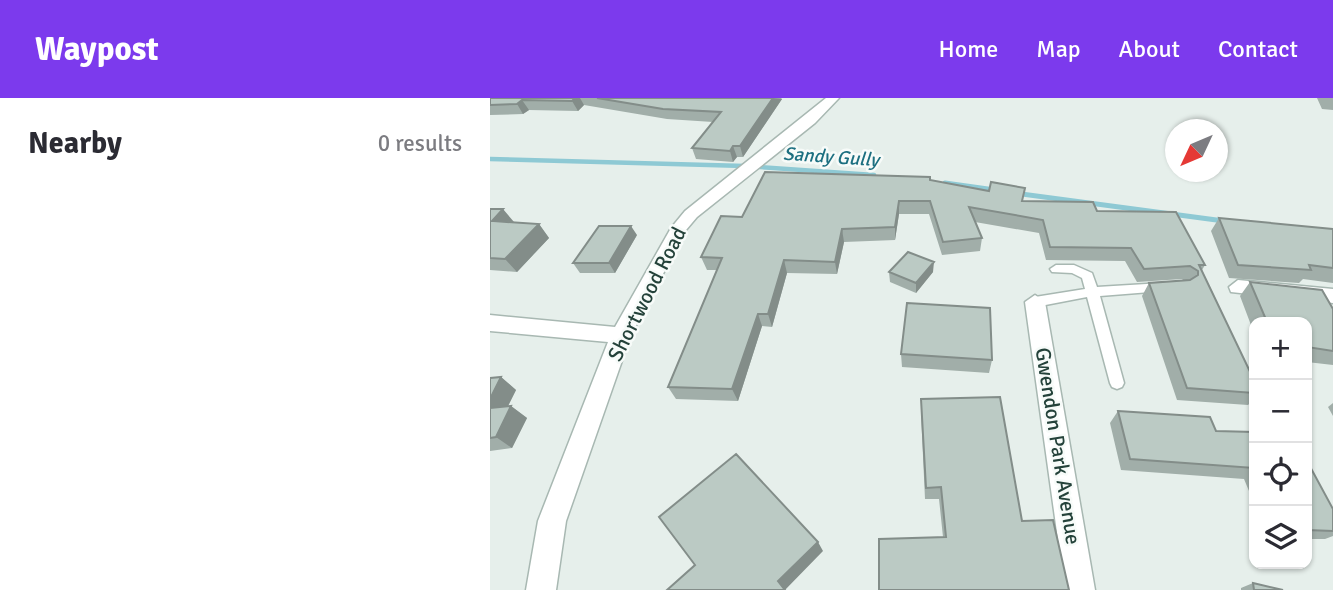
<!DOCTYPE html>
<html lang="en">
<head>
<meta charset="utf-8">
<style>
  body { margin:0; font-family:Signika,sans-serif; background:#f2f2f3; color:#2b2b33 }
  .controls { position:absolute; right:21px; bottom:21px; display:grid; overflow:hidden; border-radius:14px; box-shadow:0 2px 5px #0004 }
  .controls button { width:63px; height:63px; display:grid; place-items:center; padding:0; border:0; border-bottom:2px solid #e1e1e2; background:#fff; color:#2b2b33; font:35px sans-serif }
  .compass { position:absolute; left:675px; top:21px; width:63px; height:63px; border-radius:50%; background:#fff; box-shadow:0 2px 5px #0004; rotate:226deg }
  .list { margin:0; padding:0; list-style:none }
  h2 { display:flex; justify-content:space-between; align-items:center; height:91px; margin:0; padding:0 28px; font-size:30px }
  h2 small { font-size:23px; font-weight:400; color:#7c7c81 }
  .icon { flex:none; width:38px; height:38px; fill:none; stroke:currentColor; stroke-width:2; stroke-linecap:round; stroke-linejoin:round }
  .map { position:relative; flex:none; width:843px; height:492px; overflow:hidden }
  header { display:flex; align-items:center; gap:42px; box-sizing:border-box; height:98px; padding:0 35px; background:#7c3aed; color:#fff }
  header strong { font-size:33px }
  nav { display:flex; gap:38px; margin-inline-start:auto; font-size:24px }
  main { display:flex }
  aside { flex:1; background:#fff }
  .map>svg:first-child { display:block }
</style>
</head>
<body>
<header>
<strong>Waypost</strong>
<nav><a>Home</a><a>Map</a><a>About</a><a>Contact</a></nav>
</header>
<main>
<aside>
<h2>Nearby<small>0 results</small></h2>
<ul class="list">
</ul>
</aside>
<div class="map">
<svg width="843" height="492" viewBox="0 0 843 492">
  <rect width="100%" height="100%" fill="#e6efeb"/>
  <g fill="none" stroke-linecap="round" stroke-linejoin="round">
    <path stroke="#8ec9d4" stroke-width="4.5" d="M 0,61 L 255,68 L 384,77"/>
    <path stroke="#8ec9d4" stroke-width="5" d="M 455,85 L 505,92
      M 524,95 L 734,123"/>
    <defs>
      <path id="service" d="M 566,167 L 584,167 L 602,175 L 607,189 L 673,185 L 679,189 L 673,193 L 610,198 L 634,285 L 632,289 L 627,291 L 622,289 L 620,285 L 597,199 L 545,209 L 539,204 L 545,199 L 595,191 L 592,180 L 582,175 L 562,174 L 560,171 Z"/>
      <path id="minor" d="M 336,0 L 349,0 L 325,25 L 207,119 L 196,132 L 141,237 L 76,423 L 66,492 L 36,492 L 48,423 L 118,244 L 0,233 L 0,217 L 125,229 L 181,130 L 195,113 Z
        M 748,182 L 843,191 L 843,205 L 741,194 L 739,189 Z
        M 545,197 L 555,204 L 605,492 L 575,492 L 535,204 Z"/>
    </defs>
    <use href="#service" stroke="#a8b8b2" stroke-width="3"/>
    <use href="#minor" stroke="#a8b8b2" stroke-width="3"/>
    <use href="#service" fill="#fff" fill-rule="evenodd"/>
    <use href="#minor" fill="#fff" fill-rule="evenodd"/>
  </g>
  <path fill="#a1aea9" d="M 0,0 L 291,0 L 292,1 L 253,59 L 247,59 L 243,64 L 206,61 L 202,50 L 223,24 L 177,21 L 94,7 L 88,13 L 39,12 L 33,16 L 0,17 Z
    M 827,0 L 843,0 L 843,12 L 832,11 Z
    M 440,82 L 532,103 L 607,113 L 715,167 L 712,172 L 764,282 L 764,301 L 758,307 L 687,302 L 652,198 L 659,185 L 693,182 L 692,181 L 647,184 L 635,163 L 556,162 L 549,135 L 485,124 L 492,140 L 490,153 L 452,157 L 439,116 L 409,116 L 405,142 L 354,144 L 347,176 L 297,175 L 282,229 L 272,228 L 248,303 L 186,301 L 178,289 L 227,172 L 217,172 L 211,159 L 252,119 Z
    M 0,111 L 24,125 L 49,126 L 59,140 L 27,174 L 0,172 Z
    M 729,120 L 843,131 L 843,185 L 813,181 L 809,185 L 739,180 L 721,133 Z
    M 147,137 L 125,175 L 90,175 L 83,165 Z
    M 399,174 L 443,174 L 426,195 L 400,184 Z
    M 760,184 L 843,211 L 843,267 L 817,264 L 817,224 L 764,224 L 764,235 L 750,198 Z
    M 411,256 L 502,262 L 499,275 L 412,269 Z
    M 11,279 L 26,292 L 18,308 L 21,308 L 37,320 L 22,350 L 0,353 L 0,280 Z
    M 431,301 L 532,423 L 453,439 L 449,401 L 435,401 L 431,315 Z
    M 843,305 L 843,318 L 838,309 Z
    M 628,313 L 726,333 L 764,334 L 764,405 L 754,381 L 631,372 L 620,325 Z
    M 817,363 L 843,411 L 843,438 L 835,441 L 817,441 Z
    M 763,485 L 793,492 L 751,492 L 751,490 Z"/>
  <path fill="#838d89" d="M 85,0 L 90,0 L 94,7 L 88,13 L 82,3 Z
    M 283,0 L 292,1 L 253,59 L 250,48 Z
    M 32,2 L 39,12 L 33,16 L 27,6 Z
    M 243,48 L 247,59 L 243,64 L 240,53 Z
    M 409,103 L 409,116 L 405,142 L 405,129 Z
    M 13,111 L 24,124 L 2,123 Z
    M 49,126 L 59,140 L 27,174 L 15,161 Z
    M 141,128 L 147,137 L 125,175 L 119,165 Z
    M 352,131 L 354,144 L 347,176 L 345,164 Z
    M 294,162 L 297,175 L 282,229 L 278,216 Z
    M 444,164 L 443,174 L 426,195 L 426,185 Z
    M 268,216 L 272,228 L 248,303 L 242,291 Z
    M 11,279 L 26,292 L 11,322 L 0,314 L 0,301 Z
    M 21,308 L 37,320 L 22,350 L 6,339 Z
    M 328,444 L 333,453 L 295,492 L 288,483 Z"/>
  <path fill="#bbcac4" stroke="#838d89" stroke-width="2" d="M 0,0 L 85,0 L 82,3 L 32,2 L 27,6 L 0,7 Z
    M 107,0 L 283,0 L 250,48 L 243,48 L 240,53 L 202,50 L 231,14 L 173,11 Z
    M 275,74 L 440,79 L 440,82 L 499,93 L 501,84 L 535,90 L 532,103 L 603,104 L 607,113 L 686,114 L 715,167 L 709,167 L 764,282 L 764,295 L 697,290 L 659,185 L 700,182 L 708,177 L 708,173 L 700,168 L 654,171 L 641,150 L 560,149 L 553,122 L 479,109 L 492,140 L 453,144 L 440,103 L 409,103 L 405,129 L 352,131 L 345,164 L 294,162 L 278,216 L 268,216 L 242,291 L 178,289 L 232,160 L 211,159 L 231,118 L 252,119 Z
    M 0,111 L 13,111 L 2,123 L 49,126 L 15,161 L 0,160 Z
    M 729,120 L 843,131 L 843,170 L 819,167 L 821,172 L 748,167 Z
    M 109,128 L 141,128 L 119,165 L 83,165 Z
    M 418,154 L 444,164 L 426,185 L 399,174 Z
    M 760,184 L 832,192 L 843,211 L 843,253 L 817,249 L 817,224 L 777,224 Z
    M 417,205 L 500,210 L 502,262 L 411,256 Z
    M 11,279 L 0,301 L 0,280 Z
    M 510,299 L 532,423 L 563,422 L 579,492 L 389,492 L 389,441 L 456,439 L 451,389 L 436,390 L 431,301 Z
    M 21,308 L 6,339 L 0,340 L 0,310 Z
    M 628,313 L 720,319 L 726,333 L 764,334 L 764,370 L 640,361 Z
    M 246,356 L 328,444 L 288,483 L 295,492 L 177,492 L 205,467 L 169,419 Z
    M 817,363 L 843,411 L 843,433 L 817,432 Z
    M 763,485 L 793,492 L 764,492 Z"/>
  <g text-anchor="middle" stroke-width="5" stroke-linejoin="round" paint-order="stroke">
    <g font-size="19" font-style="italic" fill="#1c6f80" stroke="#f7fbf9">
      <text transform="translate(341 58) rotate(4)" y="7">Sandy Gully</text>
    </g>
    <g font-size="21" fill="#24423a" stroke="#f7fbf9">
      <text transform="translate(157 196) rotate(-63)" y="7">Shortwood Road</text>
      <text transform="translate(568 348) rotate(81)" y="7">Gwendon Park Avenue</text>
    </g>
  </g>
</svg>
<div class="controls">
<button>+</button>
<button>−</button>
<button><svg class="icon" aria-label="locate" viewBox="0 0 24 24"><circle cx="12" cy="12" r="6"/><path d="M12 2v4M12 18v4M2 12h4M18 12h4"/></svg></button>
<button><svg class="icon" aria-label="layers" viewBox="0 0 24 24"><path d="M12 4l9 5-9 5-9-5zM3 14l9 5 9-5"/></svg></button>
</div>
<svg class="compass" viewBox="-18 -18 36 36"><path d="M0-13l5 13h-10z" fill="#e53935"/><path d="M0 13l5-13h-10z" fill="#7c7c81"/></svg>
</div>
</main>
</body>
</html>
